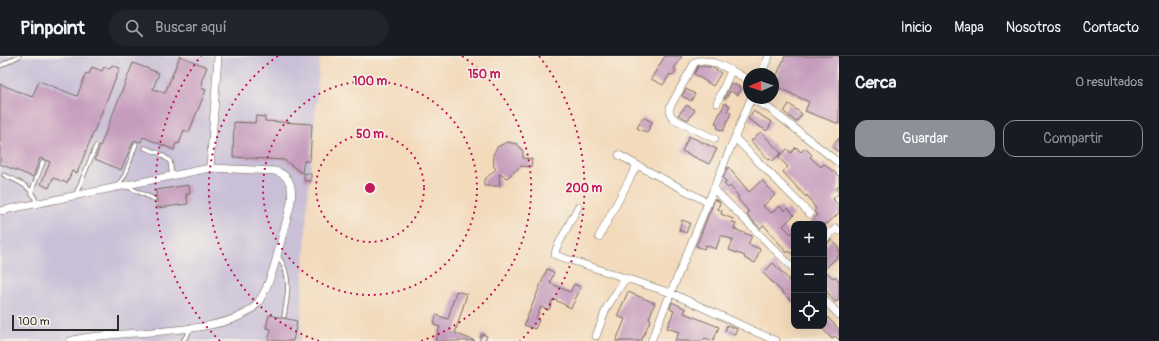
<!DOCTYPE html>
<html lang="es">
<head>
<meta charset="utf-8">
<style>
  body { margin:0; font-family:Pangolin,sans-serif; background:#20242c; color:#f1f3f6 }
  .controls { position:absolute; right:12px; bottom:12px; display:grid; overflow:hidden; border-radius:8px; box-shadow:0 4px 16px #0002 }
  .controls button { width:36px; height:36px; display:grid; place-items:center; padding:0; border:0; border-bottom:1px solid #363941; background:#171b24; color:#f1f3f6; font:20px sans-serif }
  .compass { position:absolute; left:743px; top:12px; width:36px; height:36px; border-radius:50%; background:#171b24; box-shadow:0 4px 16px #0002; rotate:268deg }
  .scale { position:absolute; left:12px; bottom:10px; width:107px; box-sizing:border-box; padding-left:4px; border:2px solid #2b2b2b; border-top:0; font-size:11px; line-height:14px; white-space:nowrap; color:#2b2b2b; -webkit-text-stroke:3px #f7f3e8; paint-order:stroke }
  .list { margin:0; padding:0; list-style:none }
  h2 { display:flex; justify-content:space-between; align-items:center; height:52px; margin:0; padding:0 16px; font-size:17px }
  h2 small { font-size:13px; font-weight:400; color:#9ea1a6 }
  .actions { display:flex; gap:8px; padding:12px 16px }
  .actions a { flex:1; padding:9px 0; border:1px solid #8c9099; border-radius:12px; text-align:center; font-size:14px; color:#8c9099 }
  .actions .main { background:#8c9099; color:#fff }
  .icon { flex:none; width:22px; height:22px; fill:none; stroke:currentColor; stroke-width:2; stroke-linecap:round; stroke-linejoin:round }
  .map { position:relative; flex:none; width:839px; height:285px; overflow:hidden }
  header { display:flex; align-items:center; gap:24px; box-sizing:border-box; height:56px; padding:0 20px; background:#171b24; border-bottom:1px solid #363941 }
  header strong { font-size:19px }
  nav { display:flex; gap:22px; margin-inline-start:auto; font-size:14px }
  .search { width:280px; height:36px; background:#20242c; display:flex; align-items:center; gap:10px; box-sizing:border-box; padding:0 14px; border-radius:22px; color:#9ea1a6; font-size:15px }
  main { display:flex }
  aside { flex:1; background:#171b24 }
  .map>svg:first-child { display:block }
</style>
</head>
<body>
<header>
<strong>Pinpoint</strong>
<div class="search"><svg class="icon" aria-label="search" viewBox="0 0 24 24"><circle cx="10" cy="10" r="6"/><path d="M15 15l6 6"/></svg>Buscar aquí</div>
<nav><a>Inicio</a><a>Mapa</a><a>Nosotros</a><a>Contacto</a></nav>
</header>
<main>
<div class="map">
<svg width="839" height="285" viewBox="0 0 839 285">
  <rect width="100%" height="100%" fill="#f7f3e8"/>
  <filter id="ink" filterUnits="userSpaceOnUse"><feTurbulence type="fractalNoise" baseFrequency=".025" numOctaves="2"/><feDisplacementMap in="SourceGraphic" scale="8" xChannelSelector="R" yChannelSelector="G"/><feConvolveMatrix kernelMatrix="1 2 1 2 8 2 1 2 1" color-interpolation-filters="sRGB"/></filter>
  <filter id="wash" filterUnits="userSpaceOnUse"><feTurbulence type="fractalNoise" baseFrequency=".012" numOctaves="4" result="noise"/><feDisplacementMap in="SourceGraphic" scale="16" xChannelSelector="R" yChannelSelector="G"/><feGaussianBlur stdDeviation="0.9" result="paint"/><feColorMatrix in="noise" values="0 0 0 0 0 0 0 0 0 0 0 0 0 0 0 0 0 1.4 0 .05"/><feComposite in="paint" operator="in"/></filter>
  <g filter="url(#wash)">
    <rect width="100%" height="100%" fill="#f3dabb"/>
    <path fill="#c9bfd7" d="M 0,0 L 320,0 L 308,140 L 300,285 L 0,285 Z"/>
    <g id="blocks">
      <path fill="#c69cbd" d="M 180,0 L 207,11 L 201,26 L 203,27 L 201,32 L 206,34 L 189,76 L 184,74 L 179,88 L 176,87 L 174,94 L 143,81 L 141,86 L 134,84 L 121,114 L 95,103 L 133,7 L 159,17 L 153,33 L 165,37 Z
        M 665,0 L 682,0 L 674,13 L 676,14 L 673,20 L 670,18 L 663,29 L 651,23 Z
        M 785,0 L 839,0 L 839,68 L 805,55 L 809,46 L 773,29 Z
        M 112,9 L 120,12 L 77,117 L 72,115 L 67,127 L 53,122 L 49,132 L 41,128 L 50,106 L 40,102 L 33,121 L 0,108 L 0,28 L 32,41 L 39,25 L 77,40 L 86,17 L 89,18 L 92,11 L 102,15 L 104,11 L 110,13 Z
        M 698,10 L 711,11 L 721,17 L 713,30 L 694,18 Z
        M 731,27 L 742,32 L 738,39 L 730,35 L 726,43 L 724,43 Z
        M 686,33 L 695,38 L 691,45 L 682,40 Z
        M 725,47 L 730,50 L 727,55 L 731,57 L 723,75 L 717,72 L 718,69 L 715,67 Z
        M 789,48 L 802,58 L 796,66 L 784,56 Z
        M 687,49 L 695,54 L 688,64 L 678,59 Z
        M 753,55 L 772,66 L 767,75 L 748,63 Z
        M 256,60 L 265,61 L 265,65 L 312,68 L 310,105 L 304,105 L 302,117 L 284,104 L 233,101 L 234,66 L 255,67 Z
        M 643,61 L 652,66 L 647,77 L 637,72 Z
        M 761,76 L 781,97 L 772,105 L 770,103 L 769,104 L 751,85 Z
        M 689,80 L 717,93 L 709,108 L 682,95 Z
        M 839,82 L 839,96 L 832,91 Z
        M 507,86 L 517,88 L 523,95 L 523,102 L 532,103 L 531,111 L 521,110 L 507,122 L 499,118 L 500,130 L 484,130 L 484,124 L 496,113 L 493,109 L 494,108 L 493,99 L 497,91 Z
        M 796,91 L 801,96 L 805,92 L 812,99 L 810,101 L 821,111 L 824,108 L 839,120 L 839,130 L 836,133 L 839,137 L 833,143 L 839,150 L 839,157 L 827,168 L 809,168 L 817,159 L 814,155 L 816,153 L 807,139 L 806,141 L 783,116 L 788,111 L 778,101 L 787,93 L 791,97 Z
        M 728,111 L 749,136 L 762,124 L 775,139 L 763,150 L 771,157 L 780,150 L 785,155 L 788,152 L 794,159 L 783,170 L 791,178 L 794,175 L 794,200 L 789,195 L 787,197 L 764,169 L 760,172 L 747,159 L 749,156 L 737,142 L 739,141 L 730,130 L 728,132 L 724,128 L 727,126 L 723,122 Z
        M 304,117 L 311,118 L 311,125 L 304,125 Z
        M 189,129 L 190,138 L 186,138 L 188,148 L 158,152 L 156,134 Z
        M 715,143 L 720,146 L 718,153 L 722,155 L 721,158 L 733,163 L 732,166 L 736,167 L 734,173 L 752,180 L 748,188 L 760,193 L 755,207 L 744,202 L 745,200 L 729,194 L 733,184 L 721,179 L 716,193 L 705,189 L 704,193 L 696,190 Z
        M 682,164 L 690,167 L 686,177 L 679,174 Z
        M 831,184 L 839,191 L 839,199 L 824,214 L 833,222 L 835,220 L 839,225 L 839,244 L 835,246 L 824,232 L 824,191 Z
        M 773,207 L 790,225 L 794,220 L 794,248 L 763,217 Z
        M 547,213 L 554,216 L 550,227 L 570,236 L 574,228 L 581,231 L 571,252 L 553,243 L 549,254 L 541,251 L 536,263 L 539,264 L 535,273 L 524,269 Z
        M 456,235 L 467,238 L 455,277 L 475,285 L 435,285 L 440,271 L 434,269 L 436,259 L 448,263 Z
        M 628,236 L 655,247 L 649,262 L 651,263 L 641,285 L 616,285 L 625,263 L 617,260 Z
        M 672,246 L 686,253 L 684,257 L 719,271 L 713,285 L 705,282 L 703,285 L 675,285 L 679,276 L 667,272 L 674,255 L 670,253 Z
        M 824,258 L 839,273 L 839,284 L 835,280 L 832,283 L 820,270 L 824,270 Z
        M 269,259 L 297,265 L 293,285 L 268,285 L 271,273 L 266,272 Z
        M 727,269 L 737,273 L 735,279 L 725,275 Z
        M 482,278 L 487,280 L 485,285 L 479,285 Z"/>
    </g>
  </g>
  <g filter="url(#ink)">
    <use href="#blocks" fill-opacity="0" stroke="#71685d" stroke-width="1"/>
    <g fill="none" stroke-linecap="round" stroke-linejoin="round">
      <defs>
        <path id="service" d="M 0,10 L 19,0
          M 145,92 L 159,97 L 170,105 L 172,120
          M 4,119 C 21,127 31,129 37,148
          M 118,129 L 125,119 L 136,88
          M 128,131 L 154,143
          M 32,134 L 43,106
          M 76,138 L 96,90
          M 278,200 C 292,218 288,239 284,260
          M 183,285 L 191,273"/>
        <path id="minor" d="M 761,18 L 769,0
          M 751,43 L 770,53 L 839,107
          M 717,47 L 731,15
          M 735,82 L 810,158
          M 715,83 L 674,63 L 670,58 L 670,51 L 695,6 C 710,0 735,17 749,24
          M 619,99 L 637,109
          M 210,112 L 218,0
          M 715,134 L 794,213
          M 578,151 L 556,193 L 555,199 L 671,237 L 776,285
          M 0,155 L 210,112 L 275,115 C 295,120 293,140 289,155 C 281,181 274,223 259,245 C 235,283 114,272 70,285
          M 599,181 L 637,109 L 709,147
          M 824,184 L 836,172 L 839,175
          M 824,243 L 839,259
          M 596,280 L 607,251 L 625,223
          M 651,285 L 751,42"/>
      </defs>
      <use href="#service" stroke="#71685d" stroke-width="5"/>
      <use href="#minor" stroke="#71685d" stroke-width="8"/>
      <use href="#service" stroke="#fff" stroke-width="3.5"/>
      <use href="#minor" stroke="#fff" stroke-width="7"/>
    </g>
  </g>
  <g fill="none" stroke="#c2185b" stroke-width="2" stroke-dasharray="2 4">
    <circle cx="370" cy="132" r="54"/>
    <circle cx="370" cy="132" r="107"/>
    <path d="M319 285A161 161 0 0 1 278 0M462 0A161 161 0 0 1 421 285"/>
    <path d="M220 285A214 214 0 0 1 201 0M539 0A214 214 0 0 1 520 285"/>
  </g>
  <circle cx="370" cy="132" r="6" fill="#c2185b" stroke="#f7f3e8" stroke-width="2"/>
  <g font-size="12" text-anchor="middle" font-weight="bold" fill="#c2185b" stroke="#f7f3e8" stroke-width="3" stroke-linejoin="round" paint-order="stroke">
    <text x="484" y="22">150 m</text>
    <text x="370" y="29">100 m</text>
    <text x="370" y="82">50 m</text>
    <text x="584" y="136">200 m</text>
  </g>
</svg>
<div class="controls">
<button>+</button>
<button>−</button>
<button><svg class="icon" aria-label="locate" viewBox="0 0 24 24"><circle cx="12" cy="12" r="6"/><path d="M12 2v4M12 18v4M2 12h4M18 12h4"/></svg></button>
</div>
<svg class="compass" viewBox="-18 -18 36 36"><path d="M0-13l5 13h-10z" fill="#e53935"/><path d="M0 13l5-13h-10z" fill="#9ea1a6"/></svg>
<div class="scale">100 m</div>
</div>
<aside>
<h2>Cerca<small>0 resultados</small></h2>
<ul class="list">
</ul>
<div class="actions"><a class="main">Guardar</a><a>Compartir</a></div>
</aside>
</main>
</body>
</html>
